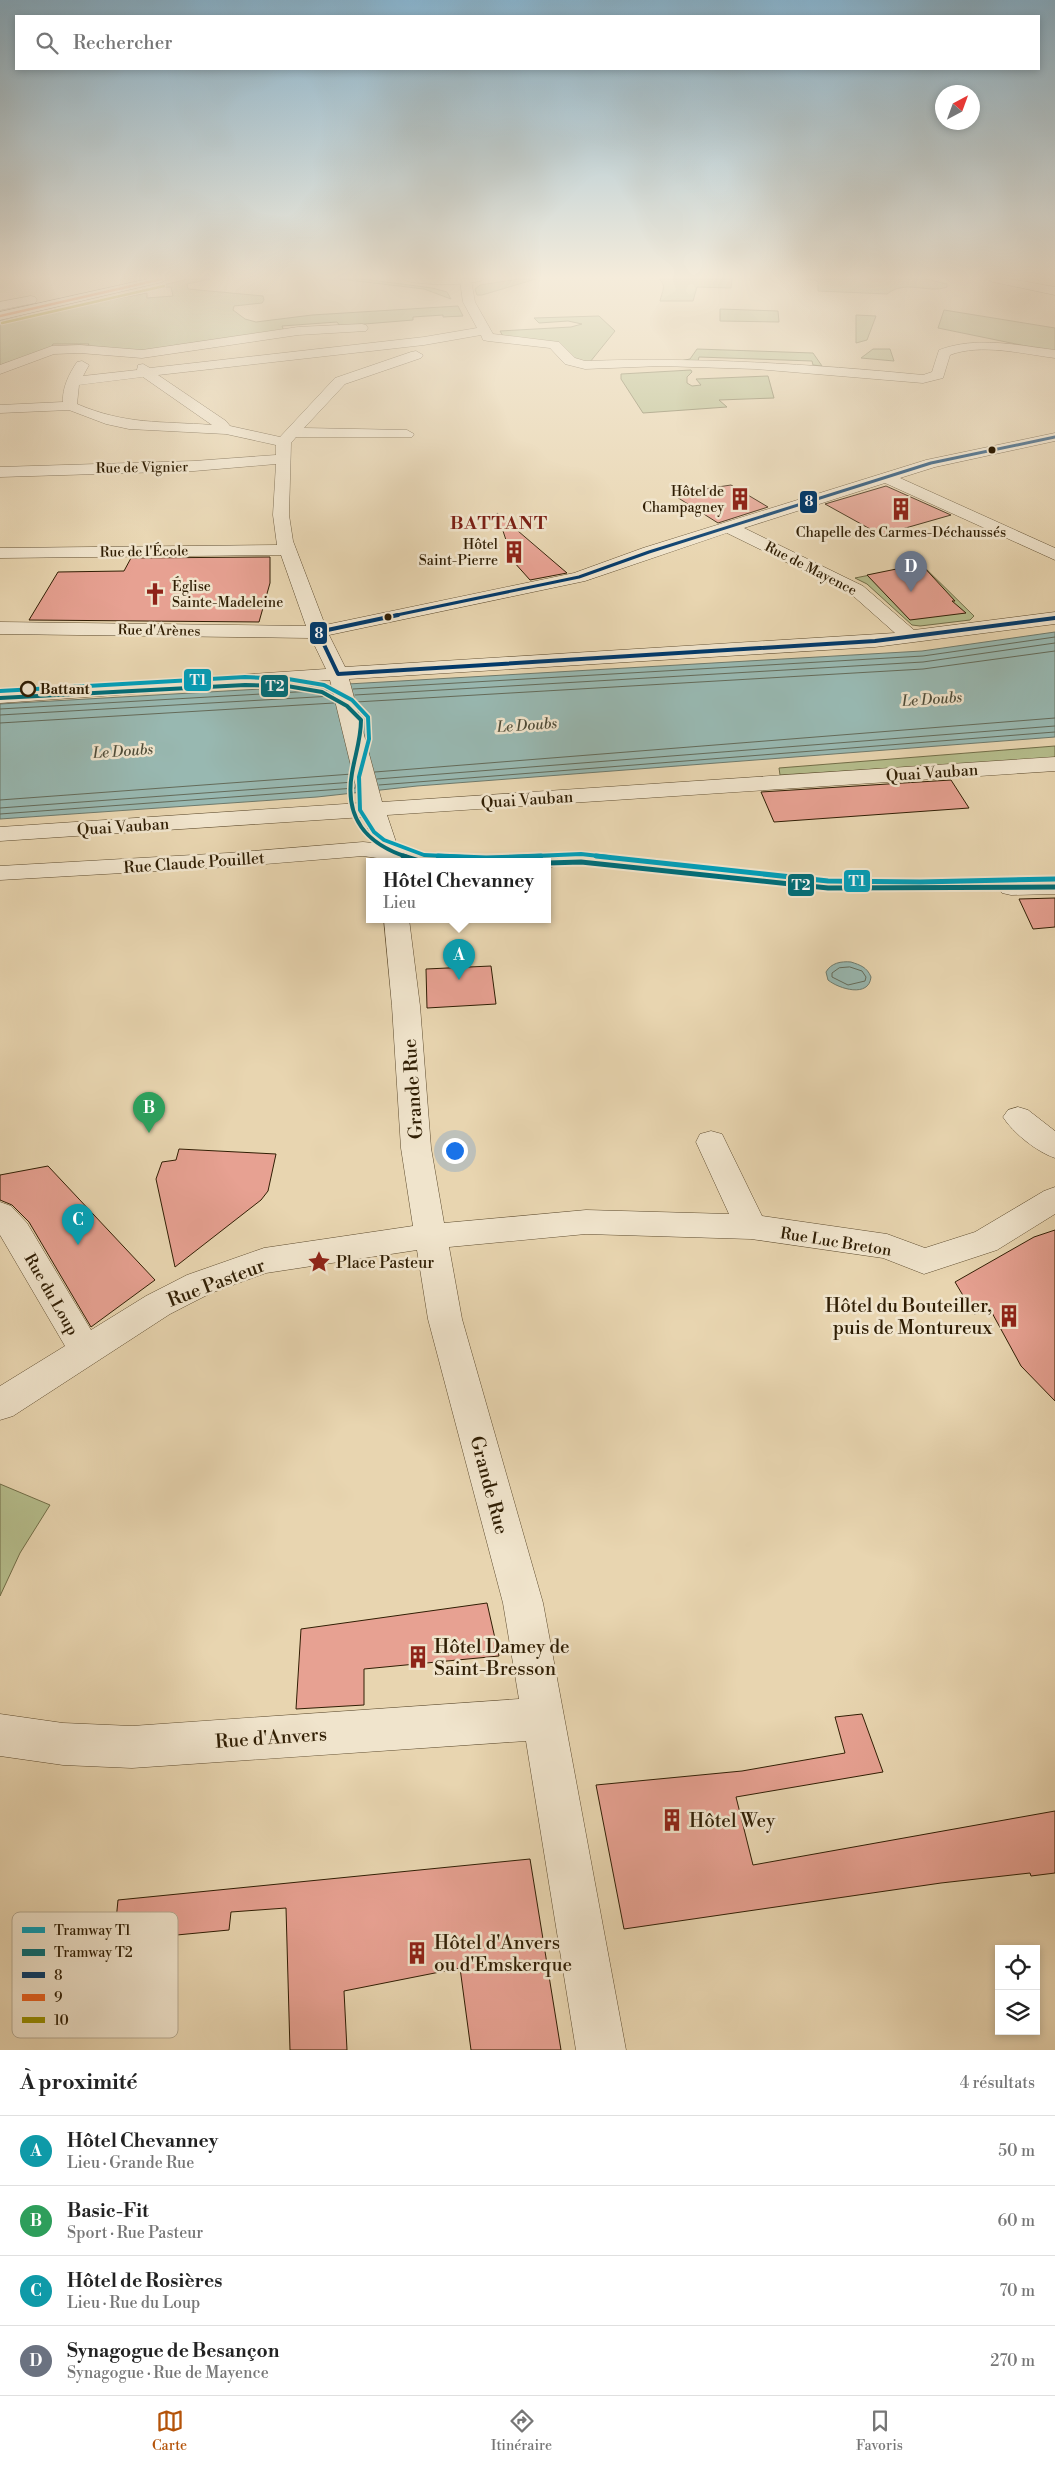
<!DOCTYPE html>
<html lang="fr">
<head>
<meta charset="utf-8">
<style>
  body { margin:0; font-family:"Libre Bodoni",serif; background:#f6f6f6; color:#222 }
  .controls { position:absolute; right:15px; bottom:15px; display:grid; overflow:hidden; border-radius:0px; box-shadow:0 2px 8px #0003 }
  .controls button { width:45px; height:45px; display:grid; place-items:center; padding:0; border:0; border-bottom:1px solid #e0e0e0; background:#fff; color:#222; font:25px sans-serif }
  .compass { position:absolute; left:935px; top:85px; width:45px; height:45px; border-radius:50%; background:#fff; box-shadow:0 2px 8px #0003; rotate:41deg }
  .you { position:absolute; left:454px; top:1150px; width:18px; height:18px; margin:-12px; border:4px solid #fff; border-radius:50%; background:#1a73e8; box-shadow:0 0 0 8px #1a73e833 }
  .badge { display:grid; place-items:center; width:32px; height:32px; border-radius:50%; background:#b45309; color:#fff; font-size:16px; font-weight:700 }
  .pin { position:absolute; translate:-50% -41px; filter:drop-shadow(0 1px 2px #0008) }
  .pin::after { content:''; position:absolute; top:26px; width:18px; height:15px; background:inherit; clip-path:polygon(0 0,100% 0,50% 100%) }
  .popup { position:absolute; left:366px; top:858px; width:185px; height:65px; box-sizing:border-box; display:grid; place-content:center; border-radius:0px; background:#fff; filter:drop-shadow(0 1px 4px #0005); font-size:16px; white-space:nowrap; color:#767676 }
  .popup b { font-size:19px; color:#222 }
  .popup::after { content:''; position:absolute; left:50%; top:100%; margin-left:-10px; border:10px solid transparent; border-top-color:#fff }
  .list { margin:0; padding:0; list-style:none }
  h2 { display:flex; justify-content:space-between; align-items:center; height:65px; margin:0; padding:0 20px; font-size:21px }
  h2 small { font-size:16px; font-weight:400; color:#767676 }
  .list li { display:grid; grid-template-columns:32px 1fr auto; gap:15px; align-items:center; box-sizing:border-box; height:70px; padding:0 20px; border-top:1px solid #e0e0e0 }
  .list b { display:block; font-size:19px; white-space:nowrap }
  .list p { margin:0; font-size:16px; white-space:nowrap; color:#767676 }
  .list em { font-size:16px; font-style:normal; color:#767676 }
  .icon { flex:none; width:28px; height:28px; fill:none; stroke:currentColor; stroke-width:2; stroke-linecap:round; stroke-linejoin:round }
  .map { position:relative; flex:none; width:1055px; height:2050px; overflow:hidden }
  .search { position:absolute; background:#fff; box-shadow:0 2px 8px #0003; left:15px; right:15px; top:15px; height:55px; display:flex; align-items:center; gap:12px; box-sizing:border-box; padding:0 18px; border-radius:0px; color:#767676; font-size:19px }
  .sheet { height:345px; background:#fff }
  nav { display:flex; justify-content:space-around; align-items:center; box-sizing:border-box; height:70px; border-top:1px solid #e0e0e0; background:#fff; font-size:14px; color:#767676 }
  nav a { display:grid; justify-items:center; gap:2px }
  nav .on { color:#b45309 }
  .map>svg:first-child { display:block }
</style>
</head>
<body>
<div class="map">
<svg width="1055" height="2050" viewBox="0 0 1055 2050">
  <rect width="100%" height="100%" fill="#e8d5b0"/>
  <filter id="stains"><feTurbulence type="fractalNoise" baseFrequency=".004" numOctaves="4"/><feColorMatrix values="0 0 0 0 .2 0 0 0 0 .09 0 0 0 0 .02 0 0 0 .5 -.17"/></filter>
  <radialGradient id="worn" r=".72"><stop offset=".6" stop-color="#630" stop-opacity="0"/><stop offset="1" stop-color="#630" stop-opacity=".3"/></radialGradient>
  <path fill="#b5bd8c" stroke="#726e48" d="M 189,279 L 210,279 L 187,284 L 188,289 L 263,296 L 264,300 L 262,303 L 234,306 L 233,310 L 245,319 L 256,322 L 312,315 L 458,306 L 463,316 L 443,317 L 443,315 L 413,317 L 413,320 L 340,326 L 337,322 L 282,326 L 284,331 L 140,352 L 87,347 L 89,344 L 53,344 L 51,348 L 0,365 L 0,321 L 147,293 L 147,298 L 173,296 L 171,287 L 150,288 Z
    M 340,279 L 363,279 L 432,288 L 447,292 L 451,299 L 424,289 Z
    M 519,279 L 536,279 L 482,295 L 477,295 L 475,289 L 480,285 Z
    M 659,279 L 732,279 L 731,288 L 697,287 L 693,301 L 660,301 C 662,291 667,286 659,279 Z
    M 806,279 L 926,279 L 947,284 L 947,287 C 927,294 906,279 887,294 L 818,291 L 818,281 Z
    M 720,309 L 778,311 L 779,322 L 720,321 Z
    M 944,310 L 1055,328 L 1055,352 L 938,328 Z
    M 856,315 L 876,316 L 867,340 L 856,343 Z
    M 599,316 L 615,331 L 590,362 L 576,361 L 563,346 L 504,338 L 500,331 L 571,327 L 582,324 L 568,321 L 539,323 L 534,318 Z
    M 697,349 L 813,353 L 822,366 L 813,365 L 812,361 L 699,357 L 698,361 L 680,361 L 690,359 Z
    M 873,349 L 890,349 L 894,361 L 861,358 Z
    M 691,370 L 692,372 L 687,377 L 687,383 L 692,386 L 701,385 L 696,379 L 768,376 L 774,398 L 719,400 L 727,407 L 643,413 L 621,379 L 621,374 Z
    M 917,560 L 974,616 L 970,620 L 920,626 L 912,625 L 867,584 L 855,578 L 875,574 L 905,574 L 896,568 Z
    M 1055,746 L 1055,758 L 780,775 L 779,768 Z
    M 0,1484 L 50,1505 L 20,1553 L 0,1596 Z"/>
  <path fill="#98b8b1" stroke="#6e7a6c" d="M 1055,632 L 1055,737 L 417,786 L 317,797 L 0,819 L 0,704 L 922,651 Z
    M 851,962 C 860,965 867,967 871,977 C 869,998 839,989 828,980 L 826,972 C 831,963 841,961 851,962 Z"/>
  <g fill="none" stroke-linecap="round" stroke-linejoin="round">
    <path stroke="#646b5a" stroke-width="1" d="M 353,689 L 923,656 L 1055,637
      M 355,695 L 923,662 L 1055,643
      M 356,702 L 923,669 L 1055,651
      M 0,709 L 331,690
      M 0,715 L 333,696
      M 0,723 L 334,703
      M 375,772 L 1055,718
      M 377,779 L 1055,726
      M 379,785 L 1055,732
      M 0,800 L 352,774
      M 0,808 L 354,782
      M 0,814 L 355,788
      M 850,967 L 862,971 L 866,977 L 865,981 L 848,985 L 832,977 L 832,973 L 839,968 Z"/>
  </g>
  <path fill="#e7a192" stroke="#301e04" d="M 731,485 L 768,507 L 718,523 L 672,494 Z
    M 886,486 L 951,515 L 881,535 L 825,504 Z
    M 497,513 L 567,573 L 530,580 L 513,561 Z
    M 270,557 L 270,583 L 259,622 L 29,620 L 58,572 L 124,571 L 131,558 Z
    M 921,564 L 955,601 L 952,601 L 966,613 L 910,620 L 867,575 Z
    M 951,780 L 969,808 L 774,822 L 761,792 Z
    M 1055,898 L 1055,927 L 1033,929 L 1019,899 Z
    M 491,966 L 496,1004 L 427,1008 L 426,969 Z
    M 179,1149 L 276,1154 L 268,1191 L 261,1200 L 175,1267 L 156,1179 L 162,1162 L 176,1160 Z
    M 48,1166 L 155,1280 L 91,1327 L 29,1222 L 12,1205 L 0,1200 L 0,1175 Z
    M 1055,1230 L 1055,1401 L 1021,1366 L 991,1311 L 974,1314 L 955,1282 L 1034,1237 Z
    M 487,1603 L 499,1656 L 364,1669 L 364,1705 L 296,1709 L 301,1629 Z
    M 862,1714 L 883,1772 L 736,1797 L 753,1865 L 1055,1811 L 1055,1873 L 1031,1876 L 1030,1873 L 941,1883 L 624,1929 L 596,1785 L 742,1771 L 845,1753 L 835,1717 Z
    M 530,1859 L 561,2050 L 471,2050 L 460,1968 L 344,1991 L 347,2050 L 290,2050 L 286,1908 L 231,1912 L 229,1930 L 114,1941 L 118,1900 Z"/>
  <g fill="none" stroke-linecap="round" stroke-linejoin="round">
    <defs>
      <path id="street" d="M 460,279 L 471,280 L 475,302 L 493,334 L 559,342 L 575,358 L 585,361 C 699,357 810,364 923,375 L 932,372 L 939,350 C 976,336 1017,345 1055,350 L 1055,358 C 1023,354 981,343 950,355 L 943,378 L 923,383 L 756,369 L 661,366 L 585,369 L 565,364 L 550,348 L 488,341 L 483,340 L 481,335 L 424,345 L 158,375 L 226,421 L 230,426 L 280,437 L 335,378 L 411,352 L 416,351 L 423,355 L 421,358 L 345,384 L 304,428 L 407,430 L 414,434 L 412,437 L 296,437 L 291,443 L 289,515 L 293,541 L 325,625 L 574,573 L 643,548 L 926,460 L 1055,433 L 1055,441 L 935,467 L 900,478 L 1055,548 L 1055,560 L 885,483 L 744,528 L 863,586 L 914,630 L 1055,612 L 1055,624 L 875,647 L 349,679 L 382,802 L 1055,757 L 1055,771 L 387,815 L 398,848 L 424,856 L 428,861 L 377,861 L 377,858 L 363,856 L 228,867 L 0,880 L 0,866 L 228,853 L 363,842 L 373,843 L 364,817 L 0,841 L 0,827 L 360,803 L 330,680 L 0,703 L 0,691 L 326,669 L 311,638 L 0,634 L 0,622 L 306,626 L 281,555 L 0,558 L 0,548 L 277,545 L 273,515 L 276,464 L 194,471 L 0,477 L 0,467 L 194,461 L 276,455 L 276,445 L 226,434 L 129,429 L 106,424 L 69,410 L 0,413 L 0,405 L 63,402 C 62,388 69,374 77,362 L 82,361 L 89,365 L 83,376 L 137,370 L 138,365 L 143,364 L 150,368 L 424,337 L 477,328 L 463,302 ZM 143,377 L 212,425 C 161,421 126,425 77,404 L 79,385 ZM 727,533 L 851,594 L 895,633 L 345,667 L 329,635 L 585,581 Z
        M 31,296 L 35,297 L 37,300 L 35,303 L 0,310 L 0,302 Z
        M 362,324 L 366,325 L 368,328 L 366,331 L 298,335 L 142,358 L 80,353 L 54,354 L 0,374 L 0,365 L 52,346 L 80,345 L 142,350 L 298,327 Z
        M 541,854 L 555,856 L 559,861 L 555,866 L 548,868 L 548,861 L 529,861 L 533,856 Z
        M 1055,880 L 1055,894 L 1011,895 L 1002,893 L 999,888 L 1002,883 Z
        M 384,919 L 409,919 L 420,1006 L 431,1148 L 444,1223 L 586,1210 L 729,1214 L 696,1142 L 700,1134 L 711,1131 L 722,1134 L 762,1216 L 887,1234 L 925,1248 L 975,1232 L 1044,1191 L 1055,1187 L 1055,1214 L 997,1250 L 924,1274 L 883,1258 L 751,1239 L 586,1234 L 449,1247 L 462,1319 L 543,1603 L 626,2050 L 576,2050 L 526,1741 L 132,1768 L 63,1765 L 0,1756 L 0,1714 L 63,1723 L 132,1726 L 519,1699 L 503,1603 L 428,1319 L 417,1250 L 266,1273 L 211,1293 L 170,1314 L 13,1416 L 0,1420 L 0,1386 L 65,1346 L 0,1235 L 0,1202 L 11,1206 L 27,1223 L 91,1330 L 146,1296 L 187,1275 L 264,1248 L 413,1226 L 401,1148 L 392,1006 Z
        M 1018,1107 L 1028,1110 L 1055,1131 L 1055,1158 C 1037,1152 1013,1133 1003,1117 L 1008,1110 Z"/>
      <path id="secondary" d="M 148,279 L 168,279 L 162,282 L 0,320 L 0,312 Z
        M 403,279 L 484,279 C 476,286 410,286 403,279 Z
        M 987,279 L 1010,279 L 1055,287 L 1055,295 L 993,282 Z"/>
    </defs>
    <use href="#street" stroke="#5e4c2f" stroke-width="1"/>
    <use href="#secondary" stroke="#301e04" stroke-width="1"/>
    <use href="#street" fill="#f0e4cc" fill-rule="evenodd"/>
    <use href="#secondary" fill="#f0e4cc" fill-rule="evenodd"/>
    <defs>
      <path id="bus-1-far1" d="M 392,616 L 579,577 L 649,552 L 931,463 L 1055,437"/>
      <path id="bus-1" d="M 398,615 L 318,632 L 338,674 L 875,641 L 1055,618"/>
      <path id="bus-2" d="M 0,316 L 162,279"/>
      <path id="bus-3" d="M 2,323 L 164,286"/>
    </defs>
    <use href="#bus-1-far1" stroke="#f0e4cc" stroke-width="5.5"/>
    <use href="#bus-1" stroke="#f0e4cc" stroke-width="7"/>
    <use href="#bus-2" stroke="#f0e4cc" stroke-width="4.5"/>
    <use href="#bus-3" stroke="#f0e4cc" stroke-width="4.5"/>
    <use href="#bus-1-far1" stroke="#00396b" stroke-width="3"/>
    <use href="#bus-1" stroke="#00396b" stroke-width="4"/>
    <use href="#bus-2" stroke="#e86120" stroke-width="2.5"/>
    <use href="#bus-3" stroke="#978e01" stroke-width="2.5"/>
    <defs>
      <path id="tram-1-far1" d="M 0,691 L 245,677 L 288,679 L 324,685 L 352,700 L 368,717 L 369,739 L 359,777 L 360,810 L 374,832 L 384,840 L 424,855 L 464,857
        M 512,857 L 581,854 L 608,857"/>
      <path id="tram-1" d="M 438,856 L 486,858 L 541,856
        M 596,856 L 828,881 L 920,882 L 1055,879"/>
      <path id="tram-2-far1" d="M 0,698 L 245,685 L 287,686 L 322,692 L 347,706 L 361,720 C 361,739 355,755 352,773 C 344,819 367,844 407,857"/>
      <path id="tram-2" d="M 403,856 L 419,861
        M 548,863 L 581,862 L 828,888 L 1055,887"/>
    </defs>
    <use href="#tram-1-far1" stroke="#f0e4cc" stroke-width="7"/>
    <use href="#tram-1" stroke="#f0e4cc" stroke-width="9"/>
    <use href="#tram-2-far1" stroke="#f0e4cc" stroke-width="7"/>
    <use href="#tram-2" stroke="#f0e4cc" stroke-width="9"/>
    <use href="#tram-1-far1" stroke="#029eb8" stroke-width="4"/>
    <use href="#tram-1" stroke="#029eb8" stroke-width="5"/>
    <use href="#tram-2-far1" stroke="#006d78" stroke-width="4"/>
    <use href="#tram-2" stroke="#006d78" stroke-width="5"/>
  </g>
  <linearGradient id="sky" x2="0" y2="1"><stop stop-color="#88b6d2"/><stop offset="0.49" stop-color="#f5ecdb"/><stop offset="1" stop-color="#f5ecdb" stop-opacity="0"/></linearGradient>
  <rect width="1055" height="566" fill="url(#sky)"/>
  <defs>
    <symbol id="building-bare" viewBox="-9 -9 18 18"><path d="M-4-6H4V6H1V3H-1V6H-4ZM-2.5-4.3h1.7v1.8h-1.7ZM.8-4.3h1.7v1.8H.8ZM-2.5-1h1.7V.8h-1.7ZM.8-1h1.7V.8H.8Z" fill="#8f2418" stroke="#f0e4cc" stroke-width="2.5" paint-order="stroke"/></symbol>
    <symbol id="church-bare" viewBox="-9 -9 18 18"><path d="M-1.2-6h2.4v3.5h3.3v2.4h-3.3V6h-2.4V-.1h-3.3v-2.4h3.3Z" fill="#8f2418" stroke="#f0e4cc" stroke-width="2.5" paint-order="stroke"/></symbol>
    <symbol id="sight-bare" viewBox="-9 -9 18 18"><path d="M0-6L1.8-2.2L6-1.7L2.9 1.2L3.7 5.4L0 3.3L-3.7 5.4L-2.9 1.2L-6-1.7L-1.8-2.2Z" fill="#8f2418" stroke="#f0e4cc" stroke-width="2.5" paint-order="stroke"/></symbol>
  </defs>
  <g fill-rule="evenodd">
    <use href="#building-bare" x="724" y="483" width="32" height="32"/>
    <use href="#building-bare" x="885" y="493" width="32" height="32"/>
    <use href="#building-bare" x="498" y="536" width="32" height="32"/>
    <use href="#church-bare" x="139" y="578" width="32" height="32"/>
    <use href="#sight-bare" x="303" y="1246" width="32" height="32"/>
    <use href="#building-bare" x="993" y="1300" width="32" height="32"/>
    <use href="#building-bare" x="402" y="1641" width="32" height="32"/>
    <use href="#building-bare" x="656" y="1804" width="32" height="32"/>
    <use href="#building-bare" x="401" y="1937" width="32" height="32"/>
  </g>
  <g fill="#301e04" stroke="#f0e4cc" stroke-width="2">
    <circle cx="992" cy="450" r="4.5"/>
    <circle cx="388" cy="617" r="4.5"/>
  </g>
  <circle fill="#f0e4cc" stroke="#301e04" stroke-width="2.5" cx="28" cy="689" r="7"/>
  <g text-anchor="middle" stroke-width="5" stroke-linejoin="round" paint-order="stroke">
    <g font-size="14" fill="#301e04" stroke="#f0e4cc">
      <text transform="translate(142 467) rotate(-1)" y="5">Rue de Vignier</text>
      <text transform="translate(144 551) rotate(-1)" y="5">Rue de l'École</text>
      <text transform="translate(811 568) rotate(27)" y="5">Rue de Mayence</text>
      <text transform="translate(159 630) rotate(1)" y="5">Rue d'Arènes</text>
    </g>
    <g font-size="14" fill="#301e04" stroke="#f0e4cc" text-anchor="end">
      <text x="724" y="496">Hôtel de<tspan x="724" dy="16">Champagney</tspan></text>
      <text x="901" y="537" text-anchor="middle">Chapelle des Carmes-Déchaussés</text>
      <text x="498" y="549">Hôtel<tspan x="498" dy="16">Saint-Pierre</tspan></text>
      <text x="172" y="591" text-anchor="start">Église<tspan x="172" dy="16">Sainte-Madeleine</tspan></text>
    </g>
    <g font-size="14" font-weight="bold" fill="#301e04" stroke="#f0e4cc" text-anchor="start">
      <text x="40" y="694">Battant</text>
    </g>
    <g font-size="15" font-style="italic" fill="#4f4c38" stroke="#f0e4cc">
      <text transform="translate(932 699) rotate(-4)" y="5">Le Doubs</text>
      <text transform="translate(527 725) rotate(-4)" y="5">Le Doubs</text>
      <text transform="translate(123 751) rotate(-4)" y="5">Le Doubs</text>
    </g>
    <g font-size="16" fill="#301e04" stroke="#f0e4cc">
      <text transform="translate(932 772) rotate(-4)" y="6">Quai Vauban</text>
      <text transform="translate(527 799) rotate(-4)" y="6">Quai Vauban</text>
      <text transform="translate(123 826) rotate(-4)" y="6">Quai Vauban</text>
      <text transform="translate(194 862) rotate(-4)" y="6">Rue Claude Pouillet</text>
      <text transform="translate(836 1241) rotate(9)" y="6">Rue Luc Breton</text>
      <text transform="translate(52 1294) rotate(60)" y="6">Rue du Loup</text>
    </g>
    <g font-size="16" fill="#301e04" stroke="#f0e4cc" text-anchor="start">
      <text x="336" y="1268">Place Pasteur</text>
    </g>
    <g font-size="18" font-weight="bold" letter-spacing="1" fill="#7a1f14" stroke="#f0e4cc">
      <text x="499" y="529">BATTANT</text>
    </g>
    <g font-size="19" fill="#301e04" stroke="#f0e4cc">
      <text transform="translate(412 1089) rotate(-94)" y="7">Grande Rue</text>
      <text transform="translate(216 1282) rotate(-21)" y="7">Rue Pasteur</text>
      <text transform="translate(490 1485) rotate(75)" y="7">Grande Rue</text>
      <text transform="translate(271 1737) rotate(-4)" y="7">Rue d'Anvers</text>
    </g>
    <g font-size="19" fill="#301e04" stroke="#f0e4cc" text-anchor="start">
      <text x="992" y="1312" text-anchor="end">Hôtel du Bouteiller,<tspan x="992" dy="22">puis de Montureux</tspan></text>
      <text x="434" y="1653">Hôtel Damey de<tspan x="434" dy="22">Saint-Bresson</tspan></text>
      <text x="689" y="1827">Hôtel Wey</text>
      <text x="434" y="1949">Hôtel d'Anvers<tspan x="434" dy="22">ou d'Emskerque</tspan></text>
    </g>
  </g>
  <rect x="12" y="1912" width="166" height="126" rx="8" fill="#f0e4cc" stroke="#b6a990" stroke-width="1"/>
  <rect x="22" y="1927" width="23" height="6" fill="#029eb8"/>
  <rect x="22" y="1949" width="23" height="7" fill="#006d78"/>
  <rect x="22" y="1972" width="23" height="6" fill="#00396b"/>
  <rect x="22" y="1994" width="23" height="7" fill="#e86120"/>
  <rect x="22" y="2017" width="23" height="6" fill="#978e01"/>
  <g font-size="14" fill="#301e04">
    <text x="54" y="1935">Tramway T1</text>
    <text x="54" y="1957">Tramway T2</text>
    <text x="54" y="1980">8</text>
    <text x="54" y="2002">9</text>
    <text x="54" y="2025">10</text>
  </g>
  <g stroke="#f0e4cc" stroke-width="2">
    <rect x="799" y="490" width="19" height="24" rx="5" fill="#00396b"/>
    <rect x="309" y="621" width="19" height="24" rx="5" fill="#00396b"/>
    <rect x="183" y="668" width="29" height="24" rx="5" fill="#029eb8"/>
    <rect x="260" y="674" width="29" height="24" rx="5" fill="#006d78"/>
    <rect x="843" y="869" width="28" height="24" rx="5" fill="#029eb8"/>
    <rect x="787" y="873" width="28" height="24" rx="5" fill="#006d78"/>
  </g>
  <g font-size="14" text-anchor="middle" font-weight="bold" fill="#fff">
    <text x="809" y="506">8</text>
    <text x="319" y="638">8</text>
    <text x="198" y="685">T1</text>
    <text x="275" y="691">T2</text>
    <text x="857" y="886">T1</text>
    <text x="801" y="890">T2</text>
  </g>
  <rect width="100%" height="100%" filter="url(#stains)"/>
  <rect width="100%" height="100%" fill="url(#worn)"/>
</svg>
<div class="controls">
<button><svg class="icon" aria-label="locate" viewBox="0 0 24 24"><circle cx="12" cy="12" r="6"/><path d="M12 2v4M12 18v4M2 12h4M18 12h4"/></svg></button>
<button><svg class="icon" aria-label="layers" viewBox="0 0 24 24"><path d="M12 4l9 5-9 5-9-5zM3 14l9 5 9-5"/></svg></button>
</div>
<svg class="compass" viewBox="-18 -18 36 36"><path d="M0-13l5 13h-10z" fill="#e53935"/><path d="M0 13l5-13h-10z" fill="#767676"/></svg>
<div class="you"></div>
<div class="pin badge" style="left:459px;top:980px;background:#0f9aa8">A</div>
<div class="popup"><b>Hôtel Chevanney</b>Lieu</div>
<div class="pin badge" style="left:149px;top:1133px;background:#2e9e5b">B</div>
<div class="pin badge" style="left:78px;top:1245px;background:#0f9aa8">C</div>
<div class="pin badge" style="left:911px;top:592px;background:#6b7280">D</div>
<div class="search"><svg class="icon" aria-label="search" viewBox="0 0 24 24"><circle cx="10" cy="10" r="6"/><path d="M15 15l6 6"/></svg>Rechercher</div>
</div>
<section class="sheet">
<h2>À proximité<small>4 résultats</small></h2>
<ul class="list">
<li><span class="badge" style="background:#0f9aa8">A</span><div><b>Hôtel Chevanney</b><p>Lieu · Grande Rue</p></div><em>50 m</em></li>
<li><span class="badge" style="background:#2e9e5b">B</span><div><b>Basic-Fit</b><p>Sport · Rue Pasteur</p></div><em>60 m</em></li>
<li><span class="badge" style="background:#0f9aa8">C</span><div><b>Hôtel de Rosières</b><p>Lieu · Rue du Loup</p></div><em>70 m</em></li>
<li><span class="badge" style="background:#6b7280">D</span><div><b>Synagogue de Besançon</b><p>Synagogue · Rue de Mayence</p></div><em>270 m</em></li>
</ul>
</section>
<nav>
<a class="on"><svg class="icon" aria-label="map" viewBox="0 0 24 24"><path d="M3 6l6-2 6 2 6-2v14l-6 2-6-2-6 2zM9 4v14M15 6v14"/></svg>Carte</a>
<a><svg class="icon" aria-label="directions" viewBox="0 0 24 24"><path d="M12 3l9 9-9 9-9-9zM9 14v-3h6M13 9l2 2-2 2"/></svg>Itinéraire</a>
<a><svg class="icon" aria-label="saved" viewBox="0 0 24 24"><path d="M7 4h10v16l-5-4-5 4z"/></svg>Favoris</a>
</nav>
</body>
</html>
